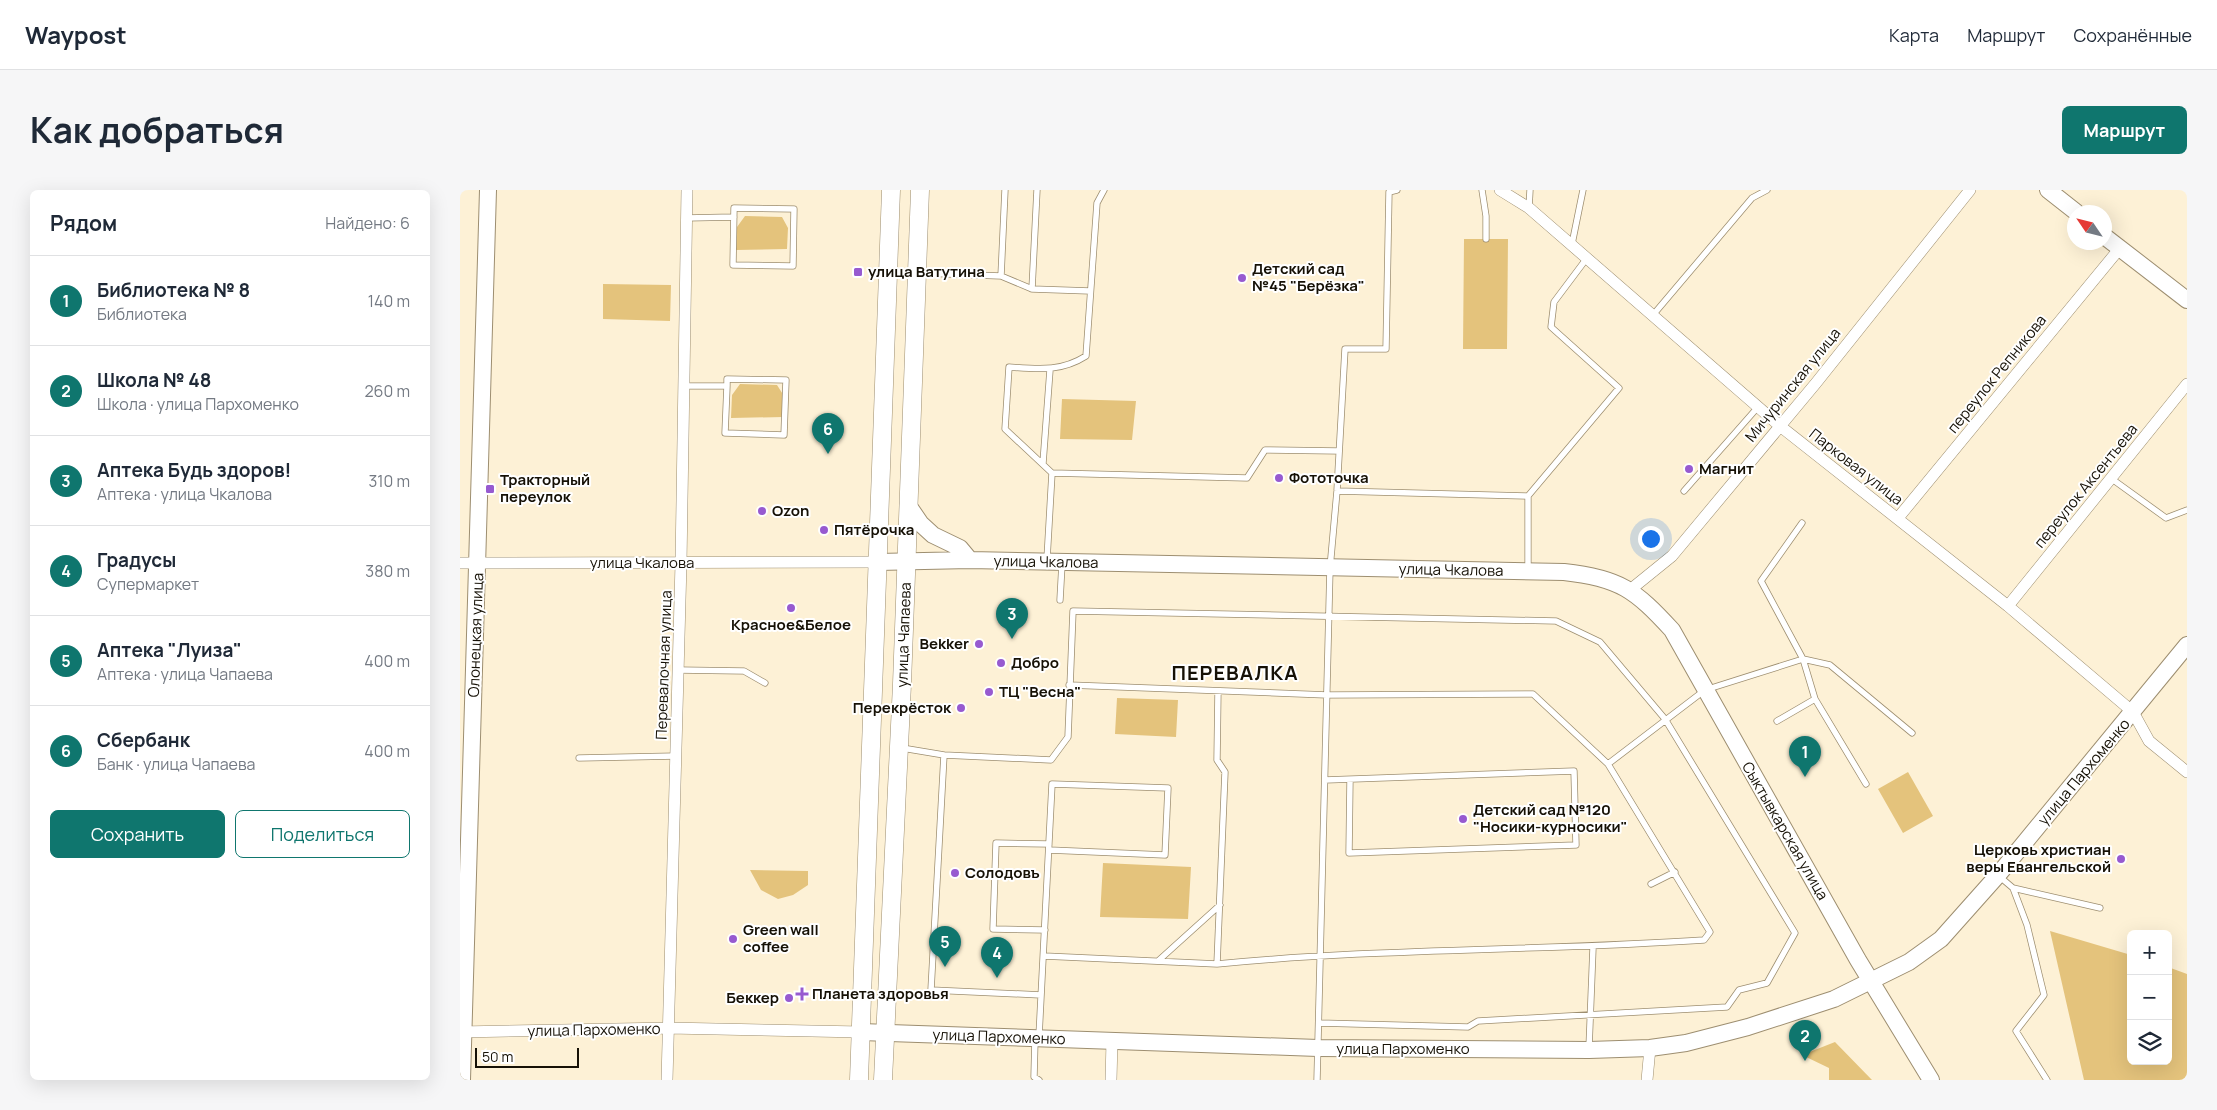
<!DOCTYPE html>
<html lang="ru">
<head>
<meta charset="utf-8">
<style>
  body { margin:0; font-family:Manrope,sans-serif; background:#f6f6f7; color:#1f2937 }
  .controls { position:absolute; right:15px; bottom:15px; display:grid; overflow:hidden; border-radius:8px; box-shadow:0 5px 20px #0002 }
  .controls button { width:45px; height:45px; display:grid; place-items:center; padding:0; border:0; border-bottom:1px solid #e0e1e3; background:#fff; color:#1f2937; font:25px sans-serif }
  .compass { position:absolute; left:1607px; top:15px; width:45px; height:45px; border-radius:50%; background:#fff; box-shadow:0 5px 20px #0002; rotate:305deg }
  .scale { position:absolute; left:15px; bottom:12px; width:104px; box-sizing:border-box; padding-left:5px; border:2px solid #161106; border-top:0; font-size:14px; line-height:18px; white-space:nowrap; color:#161106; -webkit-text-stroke:4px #fff; paint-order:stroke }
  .you { position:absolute; left:1190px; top:348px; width:18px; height:18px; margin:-12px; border:4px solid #fff; border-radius:50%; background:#1a73e8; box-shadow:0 0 0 8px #1a73e833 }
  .badge { display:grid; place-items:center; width:32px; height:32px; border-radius:50%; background:#0f766e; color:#fff; font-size:16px; font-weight:700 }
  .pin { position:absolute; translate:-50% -41px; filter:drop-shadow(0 1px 2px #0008) }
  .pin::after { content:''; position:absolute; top:26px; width:18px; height:15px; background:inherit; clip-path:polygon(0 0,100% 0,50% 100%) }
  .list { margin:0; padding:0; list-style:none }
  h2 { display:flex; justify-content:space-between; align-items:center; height:65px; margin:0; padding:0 20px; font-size:21px }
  h2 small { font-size:16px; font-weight:400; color:#747a83 }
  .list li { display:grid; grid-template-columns:32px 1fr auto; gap:15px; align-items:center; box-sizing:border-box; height:90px; padding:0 20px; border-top:1px solid #e0e1e3 }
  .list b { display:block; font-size:19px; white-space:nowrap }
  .list p { margin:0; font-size:16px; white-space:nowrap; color:#747a83 }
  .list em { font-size:16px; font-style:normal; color:#747a83 }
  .actions { display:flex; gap:10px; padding:15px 20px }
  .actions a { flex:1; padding:11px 0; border:1px solid #0f766e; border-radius:8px; text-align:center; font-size:18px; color:#0f766e }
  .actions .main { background:#0f766e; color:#fff }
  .icon { flex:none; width:28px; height:28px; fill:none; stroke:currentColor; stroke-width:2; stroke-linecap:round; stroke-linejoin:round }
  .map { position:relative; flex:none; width:1727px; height:890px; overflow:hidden; border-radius:8px }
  header { display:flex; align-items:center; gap:30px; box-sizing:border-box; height:70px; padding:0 25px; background:#fff; border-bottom:1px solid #e0e1e3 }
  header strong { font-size:24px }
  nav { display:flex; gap:28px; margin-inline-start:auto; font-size:18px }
  .intro { display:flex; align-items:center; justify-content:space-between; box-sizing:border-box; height:120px; padding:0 30px }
  h1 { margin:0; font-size:35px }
  .button { padding:12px 22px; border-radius:8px; background:#0f766e; color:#fff; font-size:18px; font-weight:700 }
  main { display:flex; gap:30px; padding:0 30px }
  aside { flex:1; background:#fff; border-radius:8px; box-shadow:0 5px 20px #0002 }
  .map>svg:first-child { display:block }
</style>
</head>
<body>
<header>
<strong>Waypost</strong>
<nav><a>Карта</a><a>Маршрут</a><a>Сохранённые</a></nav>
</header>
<div class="intro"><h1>Как добраться</h1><a class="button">Маршрут</a></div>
<main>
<aside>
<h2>Рядом<small>Найдено: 6</small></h2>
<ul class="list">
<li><span class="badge">1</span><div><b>Библиотека № 8</b><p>Библиотека</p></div><em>140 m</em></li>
<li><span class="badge">2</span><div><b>Школа № 48</b><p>Школа · улица Пархоменко</p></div><em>260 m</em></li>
<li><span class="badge">3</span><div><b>Аптека Будь здоров!</b><p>Аптека · улица Чкалова</p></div><em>310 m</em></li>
<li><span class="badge">4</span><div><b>Градусы</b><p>Супермаркет</p></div><em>380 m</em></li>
<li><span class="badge">5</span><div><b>Аптека &quot;Луиза&quot;</b><p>Аптека · улица Чапаева</p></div><em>400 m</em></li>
<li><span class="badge">6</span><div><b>Сбербанк</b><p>Банк · улица Чапаева</p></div><em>400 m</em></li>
</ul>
<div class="actions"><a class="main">Сохранить</a><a>Поделиться</a></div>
</aside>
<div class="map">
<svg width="1727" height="890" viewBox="0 0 1727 890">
  <rect width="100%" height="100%" fill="#fdf1d6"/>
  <path fill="#e4c37c" d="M 285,26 L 322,27 L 328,38 L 327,59 L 276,60 L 277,37 Z
    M 1004,49 L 1048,49 L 1047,159 L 1003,159 Z
    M 143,94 L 211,95 L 210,131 L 143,129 Z
    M 280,194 L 317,195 L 324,206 L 323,227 L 271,228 L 272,205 Z
    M 602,209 L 676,211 L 672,250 L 600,249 Z
    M 657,508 L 718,510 L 716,547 L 655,544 Z
    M 1448,582 L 1473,626 L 1443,643 L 1418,599 Z
    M 643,673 L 731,677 L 728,729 L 640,727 Z
    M 290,680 L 348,681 L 348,695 L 333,705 L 318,709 L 301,700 Z
    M 1590,741 L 1671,765 L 1671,871 L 1708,871 L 1708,777 L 1727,784 L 1727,890 L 1624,890 Z
    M 1375,852 L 1412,890 L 1369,890 L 1369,878 L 1342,865 Z"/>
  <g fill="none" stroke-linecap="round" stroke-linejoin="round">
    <defs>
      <path id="lane" d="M 1022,0 L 1026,26 L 1026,49
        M 274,18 L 334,19 L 333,76 L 273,75 Z
        M 1069,18 L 1070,0
        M 226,28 L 274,27
        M 1112,54 L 1123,0
        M 460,83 L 541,86 L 572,99 L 630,101
        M 541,86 L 545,0
        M 572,99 L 577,0
        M 1193,125 L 1292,8 L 1307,0
        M 224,196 L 267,196 L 265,243 L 324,245 L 326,190 L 267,189 L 267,196
        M 583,273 L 590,180
        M 592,283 L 787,288 L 805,260 L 879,261
        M 1652,289 L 1706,328 L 1727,320
        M 877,301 L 1068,306 L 1068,381
        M 1224,301 L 1298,217
        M 1068,306 L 1159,198 L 1091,137 L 1094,112 L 1127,68
        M 1342,333 L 1301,391 L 1343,469 L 1355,509 L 1406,594
        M 587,369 L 592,283 L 545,239 L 549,177 C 578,179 601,182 626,166 L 637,13 L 644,0
        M 600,410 L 602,374
        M 218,480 L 284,481 L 305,493
        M 609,495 L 867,505 L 1073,504 L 1148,574 L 1250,742 L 1244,750 C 1082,761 918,758 757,774
        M 1317,531 L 1355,509
        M 442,558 L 484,565 L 471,800 L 581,805
        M 484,565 L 591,570 L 608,547 L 613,421 L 1096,431 L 1140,452 L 1205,529 L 1335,743 L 1307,793 L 1279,800 L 1267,817 L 1018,831 L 1008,837 L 859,833
        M 119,568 L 216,566
        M 1148,574 L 1245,500 L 1343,469 L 1370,475 L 1452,543
        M 865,590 L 1114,581 L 1116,655 L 889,663 L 890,590
        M 1540,687 L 1553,698 L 1567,735 L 1584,805 L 1556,841 L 1587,890
        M 1191,694 L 1215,682
        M 1553,698 L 1640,718
        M 585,740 L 533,739 L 536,653 L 589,654
        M 584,766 L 757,774 L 765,582 L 757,570 L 758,501
        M 698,771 L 760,715
        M 579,846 L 592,594 L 708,598 L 705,665 L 589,660
        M 575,849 L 574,887 L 579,890
        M 1129,858 L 1133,758
        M 857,890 L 870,378 L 877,301 L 885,159 L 926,159 L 929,2 L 937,0"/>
      <path id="street" d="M 1040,0 L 1069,18 L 1320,236 L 1548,416 L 1673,522 L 1689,551 L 1727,582
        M 1438,328 L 1660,58
        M 0,373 L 418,372
        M 1170,400 L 1212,366 L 1356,193 L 1510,0
        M 1548,416 L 1727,194
        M 0,842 L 209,838 L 401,842
        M 207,890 L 221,373 L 227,0
        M 651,890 L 652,851
        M 1187,890 L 1190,858"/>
      <path id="secondary" d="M 1588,0 L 1616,22
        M 1644,46 L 1727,110
        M 448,315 L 461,334 L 473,345 L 500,358 L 510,370
        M 418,372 L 510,370 L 1104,382 C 1160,388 1175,400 1212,440 L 1398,770 L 1471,890
        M 401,842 L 858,858 L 1129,860 L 1190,858 L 1226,853 L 1288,837 L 1374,809 L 1449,772 L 1481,749 L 1538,685 L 1727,455
        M 2,890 L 28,0"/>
      <path id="primary" d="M 399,890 L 431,0
        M 423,890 L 442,494 L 460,0"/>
    </defs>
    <use href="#lane" stroke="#9d8e70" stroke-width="7"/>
    <use href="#street" stroke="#9d8e70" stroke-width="12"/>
    <use href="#secondary" stroke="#9d8e70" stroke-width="18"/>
    <use href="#primary" stroke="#9d8e70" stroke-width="19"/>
    <use href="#lane" stroke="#fff" stroke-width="5.5"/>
    <use href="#street" stroke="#fff" stroke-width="11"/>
    <use href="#secondary" stroke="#fff" stroke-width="16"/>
    <use href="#primary" stroke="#fff" stroke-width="18"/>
  </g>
  <g fill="#975ad0" stroke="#fff" stroke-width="2">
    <rect x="393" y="77" width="10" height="10" rx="2.5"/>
    <circle cx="782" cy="88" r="5"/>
    <circle cx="1229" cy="279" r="5"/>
    <circle cx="819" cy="288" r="5"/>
    <rect x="25" y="294" width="10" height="10" rx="2.5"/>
    <circle cx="302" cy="321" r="5"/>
    <circle cx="364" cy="340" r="5"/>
    <circle cx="331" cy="418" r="5"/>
    <circle cx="519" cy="454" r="5"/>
    <circle cx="541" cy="473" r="5"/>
    <circle cx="529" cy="502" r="5"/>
    <circle cx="501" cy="518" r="5"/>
    <circle cx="1003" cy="629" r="5"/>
    <circle cx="1661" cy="669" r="5"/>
    <circle cx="495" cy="683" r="5"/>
    <circle cx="273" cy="749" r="5"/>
    <path d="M339.5 796.5h5v5h5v5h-5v5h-5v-5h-5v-5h5z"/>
    <circle cx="329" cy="808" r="5"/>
  </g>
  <g text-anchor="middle" stroke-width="4" stroke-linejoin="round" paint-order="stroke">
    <g font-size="15" font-weight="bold" fill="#161106" stroke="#fff" text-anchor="start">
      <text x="792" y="84">Детский сад<tspan x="792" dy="17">№45 "Берёзка"</tspan></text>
      <text x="408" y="87">улица Ватутина</text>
      <text x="1239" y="284">Магнит</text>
      <text x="829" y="293">Фототочка</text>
      <text x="40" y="295">Тракторный<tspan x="40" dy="17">переулок</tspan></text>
      <text x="312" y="326">Ozon</text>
      <text x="374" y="345">Пятёрочка</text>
      <text x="331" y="440" text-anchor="middle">Красное&amp;Белое</text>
      <text x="509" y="459" text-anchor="end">Bekker</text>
      <text x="551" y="478">Добро</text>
      <text x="539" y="507">ТЦ "Весна"</text>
      <text x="491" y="523" text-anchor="end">Перекрёсток</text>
      <text x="1013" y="625">Детский сад №120<tspan x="1013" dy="17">"Носики-курносики"</tspan></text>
      <text x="1651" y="665" text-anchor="end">Церковь христиан<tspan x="1651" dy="17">веры Евангельской</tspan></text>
      <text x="505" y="688">Солодовъ</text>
      <text x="283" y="745">Green wall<tspan x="283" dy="17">coffee</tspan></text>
      <text x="352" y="809">Планета здоровья</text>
      <text x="319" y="813" text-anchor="end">Беккер</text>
    </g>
    <g font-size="15" fill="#161106" stroke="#fff">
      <text transform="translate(1537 184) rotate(-51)" y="5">переулок Репникова</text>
      <text transform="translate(1333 195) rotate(-51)" y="5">Мичуринская улица</text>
      <text transform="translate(1396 277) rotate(38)" y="5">Парковая улица</text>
      <text transform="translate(1626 296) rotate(-51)" y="5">переулок Аксентьева</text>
      <text transform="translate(586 372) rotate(1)" y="5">улица Чкалова</text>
      <text x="182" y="378">улица Чкалова</text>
      <text transform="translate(991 380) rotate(1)" y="5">улица Чкалова</text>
      <text transform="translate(16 445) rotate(-88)" y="5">Олонецкая улица</text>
      <text transform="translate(444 445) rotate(-88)" y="5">улица Чапаева</text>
      <text transform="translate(204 475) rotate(-88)" y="5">Перевалочная улица</text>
      <text transform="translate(1624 582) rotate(-50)" y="5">улица Пархоменко</text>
      <text transform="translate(1325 641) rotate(60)" y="5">Сыктывкарская улица</text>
      <text transform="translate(134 840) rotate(-1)" y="5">улица Пархоменко</text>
      <text transform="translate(539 847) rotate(2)" y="5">улица Пархоменко</text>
      <text x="943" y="864">улица Пархоменко</text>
    </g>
    <g font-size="20" font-weight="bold" letter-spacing="1" fill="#161106" stroke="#fff">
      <text x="775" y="490">ПЕРЕВАЛКА</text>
    </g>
  </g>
</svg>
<div class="controls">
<button>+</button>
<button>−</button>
<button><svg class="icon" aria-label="layers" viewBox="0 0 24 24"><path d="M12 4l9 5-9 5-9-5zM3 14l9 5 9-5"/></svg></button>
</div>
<svg class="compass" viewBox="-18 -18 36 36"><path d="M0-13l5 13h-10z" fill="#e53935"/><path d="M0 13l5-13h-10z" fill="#747a83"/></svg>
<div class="scale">50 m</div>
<div class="you"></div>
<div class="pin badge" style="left:1345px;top:587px">1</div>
<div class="pin badge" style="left:1345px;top:871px">2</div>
<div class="pin badge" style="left:552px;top:449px">3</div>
<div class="pin badge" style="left:537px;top:788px">4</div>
<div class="pin badge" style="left:485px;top:777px">5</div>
<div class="pin badge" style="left:368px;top:264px">6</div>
</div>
</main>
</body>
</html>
